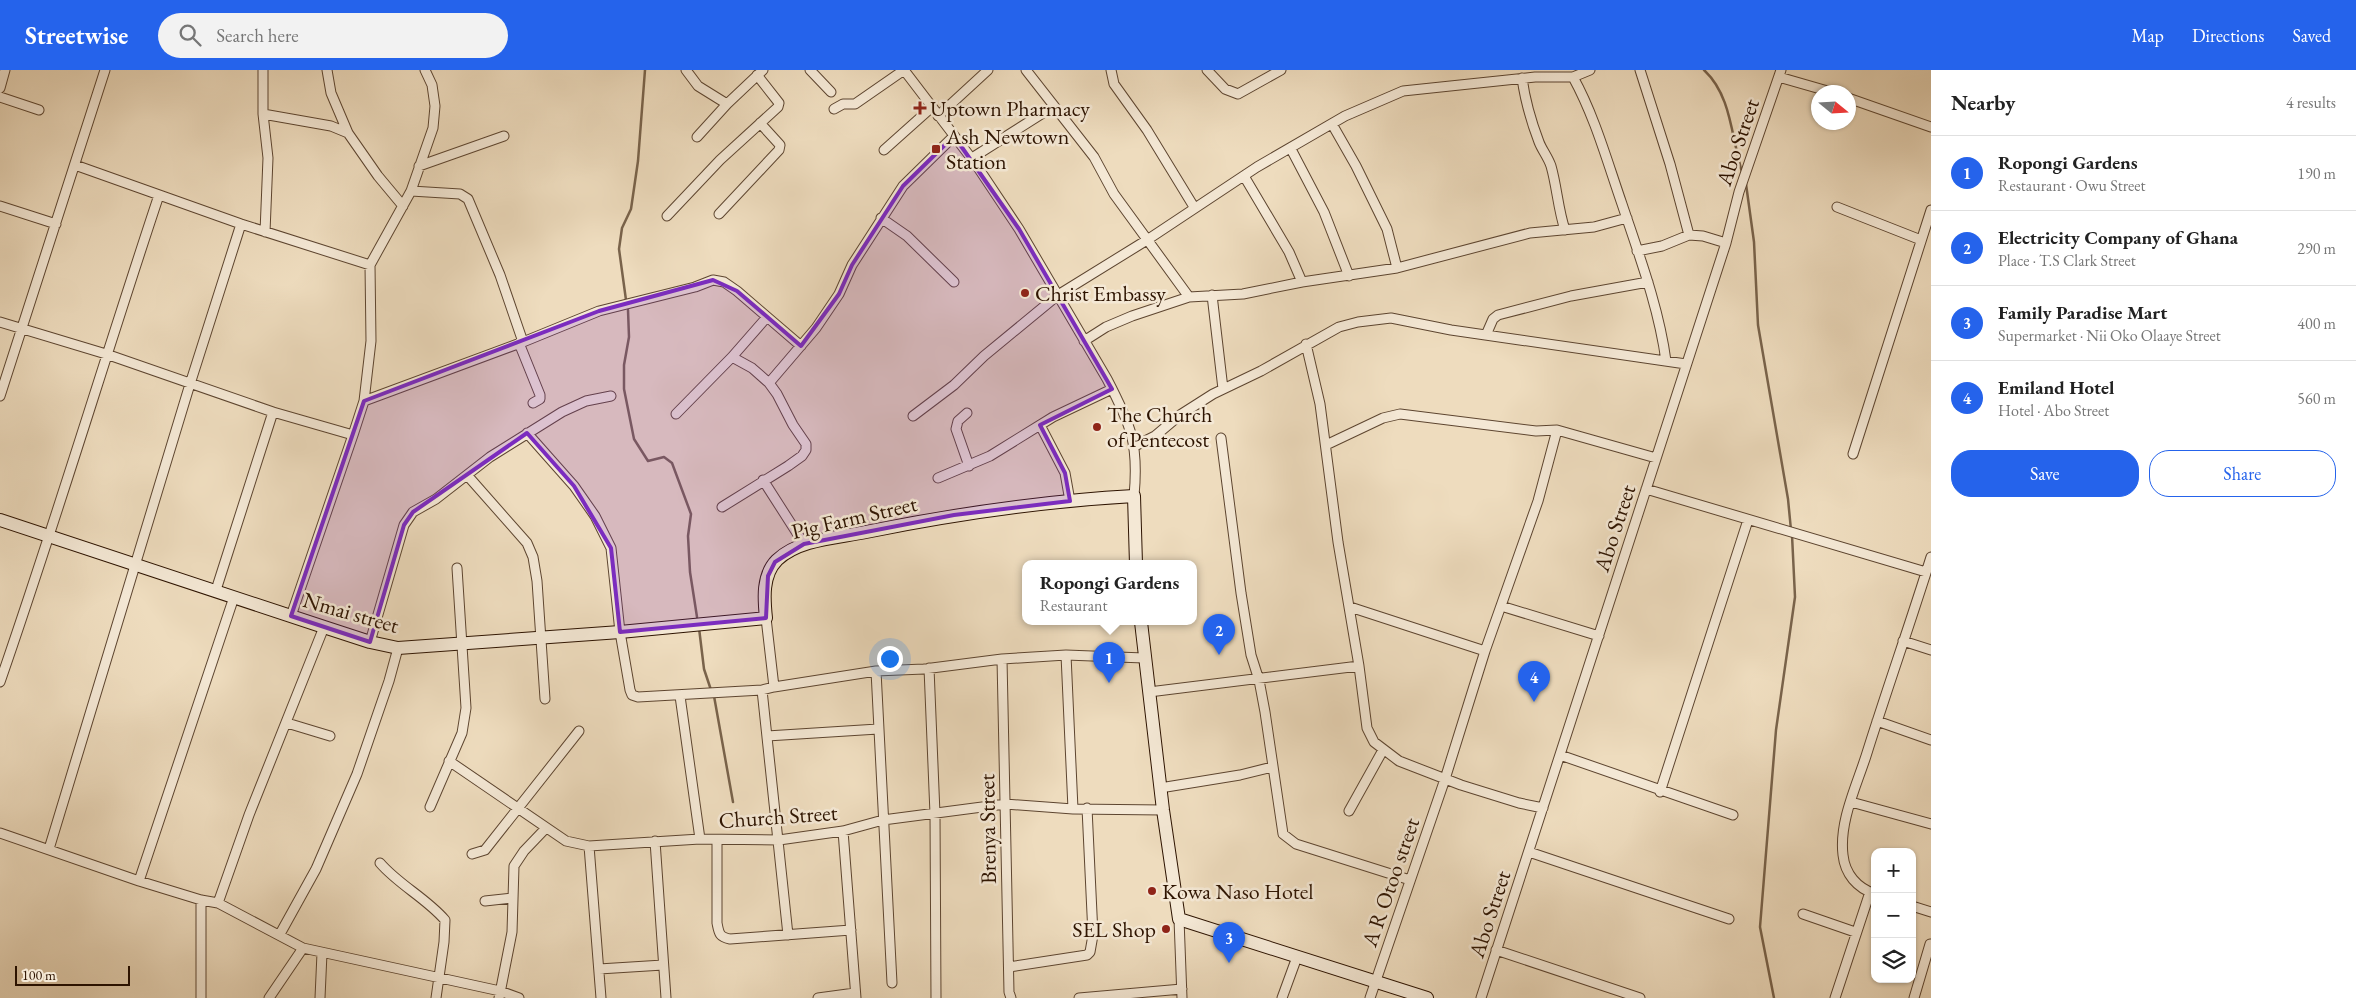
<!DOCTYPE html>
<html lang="en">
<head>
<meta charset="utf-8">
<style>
  body { margin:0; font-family:"EB Garamond",serif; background:#f2f2f2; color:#222 }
  .controls { position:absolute; right:15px; bottom:15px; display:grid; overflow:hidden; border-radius:10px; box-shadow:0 1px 4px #0004 }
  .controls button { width:45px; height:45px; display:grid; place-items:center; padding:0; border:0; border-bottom:1px solid #e0e0e0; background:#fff; color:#222; font:25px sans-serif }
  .compass { position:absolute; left:1811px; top:15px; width:45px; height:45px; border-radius:50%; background:#fff; box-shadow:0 1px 4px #0004; rotate:108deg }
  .scale { position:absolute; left:15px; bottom:12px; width:115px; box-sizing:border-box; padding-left:5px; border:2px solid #2d1300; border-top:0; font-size:14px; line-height:18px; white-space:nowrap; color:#2d1300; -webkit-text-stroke:4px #f4e8d5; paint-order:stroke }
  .you { position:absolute; left:889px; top:588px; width:18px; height:18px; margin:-12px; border:4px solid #fff; border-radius:50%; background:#1a73e8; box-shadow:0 0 0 8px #1a73e833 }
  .badge { display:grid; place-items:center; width:32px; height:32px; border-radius:50%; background:#2563eb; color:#fff; font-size:16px; font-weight:700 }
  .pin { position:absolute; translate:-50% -41px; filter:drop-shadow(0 1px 2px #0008) }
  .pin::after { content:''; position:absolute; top:26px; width:18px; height:15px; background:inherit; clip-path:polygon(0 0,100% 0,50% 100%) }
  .popup { position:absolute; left:1022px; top:490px; width:175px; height:65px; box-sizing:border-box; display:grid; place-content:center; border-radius:10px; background:#fff; filter:drop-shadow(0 1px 4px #0005); font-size:16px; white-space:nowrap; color:#767676 }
  .popup b { font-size:19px; color:#222 }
  .popup::after { content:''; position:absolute; left:50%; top:100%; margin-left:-10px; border:10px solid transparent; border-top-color:#fff }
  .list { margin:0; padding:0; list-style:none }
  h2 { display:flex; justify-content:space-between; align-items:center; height:65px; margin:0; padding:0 20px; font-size:21px }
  h2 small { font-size:16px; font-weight:400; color:#767676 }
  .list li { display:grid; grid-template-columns:32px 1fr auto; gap:15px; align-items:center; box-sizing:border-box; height:75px; padding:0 20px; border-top:1px solid #e0e0e0 }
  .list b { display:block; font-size:19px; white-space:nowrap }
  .list p { margin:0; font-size:16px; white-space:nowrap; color:#767676 }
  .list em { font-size:16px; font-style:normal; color:#767676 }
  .actions { display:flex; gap:10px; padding:15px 20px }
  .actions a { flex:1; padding:11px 0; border:1px solid #2563eb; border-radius:20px; text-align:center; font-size:18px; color:#2563eb }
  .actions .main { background:#2563eb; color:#fff }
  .icon { flex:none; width:28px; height:28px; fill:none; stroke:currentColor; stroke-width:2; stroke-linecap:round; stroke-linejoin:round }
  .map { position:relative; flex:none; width:1931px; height:928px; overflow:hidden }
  header { display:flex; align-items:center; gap:30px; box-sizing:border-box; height:70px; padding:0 25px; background:#2563eb; color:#fff }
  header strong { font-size:24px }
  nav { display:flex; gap:28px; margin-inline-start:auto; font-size:18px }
  .search { width:350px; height:45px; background:#f2f2f2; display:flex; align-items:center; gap:12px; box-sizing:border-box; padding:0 18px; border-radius:28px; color:#767676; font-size:19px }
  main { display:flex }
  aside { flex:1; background:#fff }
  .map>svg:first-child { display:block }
</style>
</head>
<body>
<header>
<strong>Streetwise</strong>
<div class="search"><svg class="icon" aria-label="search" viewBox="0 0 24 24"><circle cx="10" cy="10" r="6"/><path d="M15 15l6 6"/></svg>Search here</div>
<nav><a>Map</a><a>Directions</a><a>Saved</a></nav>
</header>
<main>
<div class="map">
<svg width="1931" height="928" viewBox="0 0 1931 928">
  <rect width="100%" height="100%" fill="#eedcbe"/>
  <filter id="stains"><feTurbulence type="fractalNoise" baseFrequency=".004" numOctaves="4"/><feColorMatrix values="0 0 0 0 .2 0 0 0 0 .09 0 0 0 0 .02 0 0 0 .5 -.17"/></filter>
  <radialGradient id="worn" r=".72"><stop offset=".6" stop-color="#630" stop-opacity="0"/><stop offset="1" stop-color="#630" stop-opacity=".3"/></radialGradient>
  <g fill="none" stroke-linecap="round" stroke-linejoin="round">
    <path stroke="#79634b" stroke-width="2.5" d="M 1704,0 C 1732,26 1731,67 1742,102
      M 1746,114 L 1754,172 L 1758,255 L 1788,429 L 1791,460
      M 626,230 L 619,179 L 622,158 L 631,139 L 638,91 L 645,0
      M 628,240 L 629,267 L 624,295 L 624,319 L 634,369 L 648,391 L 664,387 L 672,393 L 691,444 L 688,466 L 690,502 L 697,547
      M 699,558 L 704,599 L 711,620
      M 714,626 L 733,732
      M 1774,928 L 1760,857 L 1776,660 L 1795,527 L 1792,465"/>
    <defs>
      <path id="street" d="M 263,0 L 263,44 L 268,88 L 265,162
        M 327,0 L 331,23 L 348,63
        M 686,0 L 698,16 L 727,34
        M 810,0 L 831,22
        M 904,0 L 975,93 L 1019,159 L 1107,309 C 1131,355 1139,374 1134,426
        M 1026,0 L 1094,87 L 1114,124 L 1189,227
        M 1111,0 L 1114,14 L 1147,60 L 1194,137
        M 1207,0 L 1225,19 L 1238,24 L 1281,0
        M 1640,0 L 1670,94 L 1689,165
        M 1573,7 C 1595,47 1607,91 1622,134 C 1639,185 1659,238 1666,291
        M 1779,7 L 1831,22
        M 1522,8 C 1525,30 1531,51 1539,72 C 1542,80 1548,87 1551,96 C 1557,117 1558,139 1565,160
        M 0,18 L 5,0
        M 0,27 L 39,40
        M 1848,28 L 1931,57
        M 834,39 L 843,34 L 855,34 L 904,0
        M 263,44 L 331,56 L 348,63 L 378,106 L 403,136
        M 938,46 L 988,0
        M 1332,54 L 1356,96 L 1387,159 L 1397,198
        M 697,67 L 727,34 L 763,0
        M 1291,79 L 1324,142 L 1349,206
        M 884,80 L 931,38
        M 972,88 L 1054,36
        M 75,95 L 241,154 L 370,195
        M 419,96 L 504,66
        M 1244,106 L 1289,182 L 1302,212
        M 411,121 L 460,124 L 468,129 L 500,205 L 523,272
        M 0,136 L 56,154
        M 1837,137 L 1921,170
        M 719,144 L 779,80 L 780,75 L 760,53
        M 667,146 L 720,90 L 778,37 L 779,33 L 757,5
        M 881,148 L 907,166 L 954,212
        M 1637,181 L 1662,176 L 1689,165 L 1703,166 L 1726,173
        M 1212,225 L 1223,319
        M 0,252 L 106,284 L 273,342 L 216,520
        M 1486,265 L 1493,249 L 1498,245 L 1571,226 L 1648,212
        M 1084,271 L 1106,257 L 1132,246 L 1189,227 L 1243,224 L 1302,212 L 1397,198 L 1530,163 L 1594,157 L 1627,148
        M 519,273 L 540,325 L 540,329 L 533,333
        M 1306,274 L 1320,334 L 1338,472 L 1359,596 L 1367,658 L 1374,672 L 1399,691 L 1461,715 L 1519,733 L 1543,738
        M 769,313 L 816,258 L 839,224 L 852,195 L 903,116 L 954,66
        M 0,326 L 105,0
        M 364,331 L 371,271 L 370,195 L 411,121 L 433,58 L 435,36 L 432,15 L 425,0
        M 273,342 L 353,365 L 291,546
        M 967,343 L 958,351 L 956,359 L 969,396
        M 676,344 L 732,287 L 767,247
        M 913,346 L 954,315 L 984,286 L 1058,225 L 1147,170 L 1257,97 L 1345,46 L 1403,21 L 1535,7 L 1573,7 L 1590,0
        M 1040,355 L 1065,403 L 1070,431
        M 527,363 L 574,416 L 595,446 L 611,478 L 620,562 L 630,620 L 632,625 L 638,627 L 762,620 L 774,617
        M 353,365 L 364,331 L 523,272 L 599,241 L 695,217 L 713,210 L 724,212 L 737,221 L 801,276
        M 1221,368 L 1241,523 L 1251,585 L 1259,610 L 1265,642 L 1283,764 L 1296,774 L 1410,810
        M 1326,375 L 1383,348 L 1400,344 L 1536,361 L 1557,360 L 1656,388
        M 1135,376 L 1155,366 L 1180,345 L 1213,324 L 1261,301 L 1339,257 L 1358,252 L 1391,248 L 1451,260 L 1686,294
        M 1853,384 L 1931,140
        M 467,405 L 527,473 L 533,487 L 537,511 L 545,629
        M 938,408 L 990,386 L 1053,347 L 1112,319
        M 763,410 L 804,474
        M 1646,419 L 1926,502
        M 722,437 L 788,396 L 802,386 L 806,380 L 806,374 L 793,355 L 777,324 L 769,313 L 752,298 L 732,287
        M 1501,536 L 1599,566
        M 1350,537 L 1485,581
        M 766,548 L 774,617 L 876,601 L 924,599 L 1002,589 L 1066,585 L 1144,588
        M 1903,571 L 1931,580
        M 370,572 L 404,455 L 413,442 L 436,429 L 490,387 L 562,342 L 586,331 L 611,326
        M 1066,585 L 1073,739
        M 1002,589 L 1009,922 L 1011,928
        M 929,598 L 935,744 L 936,928
        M 876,601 L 892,913
        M 0,612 C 56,451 105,287 159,125
        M 762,620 L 788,865
        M 1149,622 L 1359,596
        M 680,626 L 700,769
        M 1877,651 L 1931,670
        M 287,653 L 330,666
        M 767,666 L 878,659
        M 1560,685 L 1733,745
        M 449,691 L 566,771 L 589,776 L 700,769 L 779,770 L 843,761 L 883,750 L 1005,734 L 1073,739 L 1163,740
        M 1160,718 L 1240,705 L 1272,697
        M 1660,722 L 1748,450
        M 1851,732 L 1931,754
        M 430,737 L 462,663 L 466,638 L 457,498
        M 1349,741 L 1383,680
        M 843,761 L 856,928
        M 0,763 L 139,811 L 201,830 L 218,833 L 303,878 L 500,921 L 519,928
        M 717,770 L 717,853 C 719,863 719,867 730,869 L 851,860
        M 655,771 L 666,928
        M 589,776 L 601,928
        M 49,779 L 190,314 L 241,154
        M 1529,782 L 1729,849
        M 472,784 L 485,780 L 579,661
        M 380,793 C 399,815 426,828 445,850 L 444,872 L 436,928
        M 139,811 L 234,527
        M 1875,824 C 1857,818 1845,804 1843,785 C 1839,752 1856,717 1866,686 C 1887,619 1910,554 1931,487
        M 201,830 L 201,928
        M 485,831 L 513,828
        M 218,833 L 249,745 L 324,557
        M 1912,836 L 1931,842
        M 1803,844 L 1855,862
        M 1179,849 L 1182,928
        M 280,864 L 316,799 L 357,704 L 389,611 L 398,578
        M 1496,880 L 1640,928
        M 1009,897 L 1087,885 L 1090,882 L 1093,865 L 1087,738
        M 599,899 L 663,895
        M 269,928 L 303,878
        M 320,928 L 322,883
        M 499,928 L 512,862 L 514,796 L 524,781 L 546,758
        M 818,928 L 855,923
        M 1079,928 L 1182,919
        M 1282,928 L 1297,887
        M 1370,928 L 1445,709 L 1485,581 L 1538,431 L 1557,360
        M 1481,928 L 1726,173 L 1739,122 L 1781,0
        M 1835,928 L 1870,822
        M 1914,928 L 1930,874"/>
      <path id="secondary" d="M 0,450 L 324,557 L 370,572 L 398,578 L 620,562 L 766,548 C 764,529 762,505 777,490 C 799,469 837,468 866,462 C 955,444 1044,431 1134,426 L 1136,494
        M 1141,552 L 1163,740 L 1179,849 L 1427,928"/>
    </defs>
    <use href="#street" stroke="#5d4530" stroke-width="11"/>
    <use href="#secondary" stroke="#2d1300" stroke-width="14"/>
    <use href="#street" stroke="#f4e8d5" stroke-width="9"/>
    <use href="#secondary" stroke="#f4e8d5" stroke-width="12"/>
  </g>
  <path fill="#7b2cbf" fill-opacity="0.2" stroke="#7b2cbf" stroke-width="4" stroke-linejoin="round" d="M 954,66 L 1019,159 L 1112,319 L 1040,355 L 1065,403 L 1070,431 L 954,445 L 804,474 L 775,492 L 768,506 L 766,548 L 620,562 L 611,478 L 574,416 L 527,363 L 413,442 L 404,455 L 370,572 L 291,546 L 364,331 L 599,241 L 713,210 L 737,221 L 801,276 L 839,224 L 852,195 L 903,116 Z"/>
  <g fill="#8f2418" stroke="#f4e8d5" stroke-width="2">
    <path d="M917.5 30.5h5v5h5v5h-5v5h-5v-5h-5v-5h5z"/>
    <rect x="931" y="74" width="10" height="10" rx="2.5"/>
    <circle cx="1025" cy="223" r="5"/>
    <circle cx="1097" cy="357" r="5"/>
    <circle cx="1152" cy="821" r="5"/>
    <circle cx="1166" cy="859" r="5"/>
  </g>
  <g text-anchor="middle" stroke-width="5" stroke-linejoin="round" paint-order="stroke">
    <g font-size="22" fill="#2d1300" stroke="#f4e8d5" text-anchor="start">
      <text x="930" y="46">Uptown Pharmacy</text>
      <text x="946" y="74">Ash Newtown<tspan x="946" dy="25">Station</tspan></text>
      <text x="1035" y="231">Christ Embassy</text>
      <text x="1107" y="352">The Church<tspan x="1107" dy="25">of Pentecost</tspan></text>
      <text x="1162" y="829">Kowa Naso Hotel</text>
      <text x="1156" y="867" text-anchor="end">SEL Shop</text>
    </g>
    <g font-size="22" fill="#2d1300" stroke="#f4e8d5">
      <text transform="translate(1737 72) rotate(-71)" y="8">Abo Street</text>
      <text transform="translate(854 447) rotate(-13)" y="8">Pig Farm Street</text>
      <text transform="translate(1614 458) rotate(-72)" y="8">Abo Street</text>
      <text transform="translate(351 542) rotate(16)" y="8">Nmai street</text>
      <text transform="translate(778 746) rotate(-4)" y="8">Church Street</text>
      <text transform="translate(987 759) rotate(-91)" y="8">Brenya Street</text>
      <text transform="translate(1390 812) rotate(-71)" y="8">A R Otoo street</text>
      <text transform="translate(1489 844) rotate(-72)" y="8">Abo Street</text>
    </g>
  </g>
  <rect width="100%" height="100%" filter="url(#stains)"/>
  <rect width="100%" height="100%" fill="url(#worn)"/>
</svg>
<div class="controls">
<button>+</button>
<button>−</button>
<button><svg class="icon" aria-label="layers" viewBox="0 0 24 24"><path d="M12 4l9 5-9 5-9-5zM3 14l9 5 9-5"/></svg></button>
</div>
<svg class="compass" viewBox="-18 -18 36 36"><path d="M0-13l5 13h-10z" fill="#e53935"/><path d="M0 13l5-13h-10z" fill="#767676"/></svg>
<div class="scale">100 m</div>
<div class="you"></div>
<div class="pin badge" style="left:1109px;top:613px">1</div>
<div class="popup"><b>Ropongi Gardens</b>Restaurant</div>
<div class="pin badge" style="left:1219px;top:585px">2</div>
<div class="pin badge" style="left:1229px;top:893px">3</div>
<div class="pin badge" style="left:1534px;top:632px">4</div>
</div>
<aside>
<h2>Nearby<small>4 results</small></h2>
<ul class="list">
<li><span class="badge">1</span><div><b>Ropongi Gardens</b><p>Restaurant · Owu Street</p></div><em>190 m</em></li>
<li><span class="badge">2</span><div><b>Electricity Company of Ghana</b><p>Place · T.S Clark Street</p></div><em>290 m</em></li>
<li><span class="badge">3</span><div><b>Family Paradise Mart</b><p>Supermarket · Nii Oko Olaaye Street</p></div><em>400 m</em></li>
<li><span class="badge">4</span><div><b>Emiland Hotel</b><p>Hotel · Abo Street</p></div><em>560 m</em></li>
</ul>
<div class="actions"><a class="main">Save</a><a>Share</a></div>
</aside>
</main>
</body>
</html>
